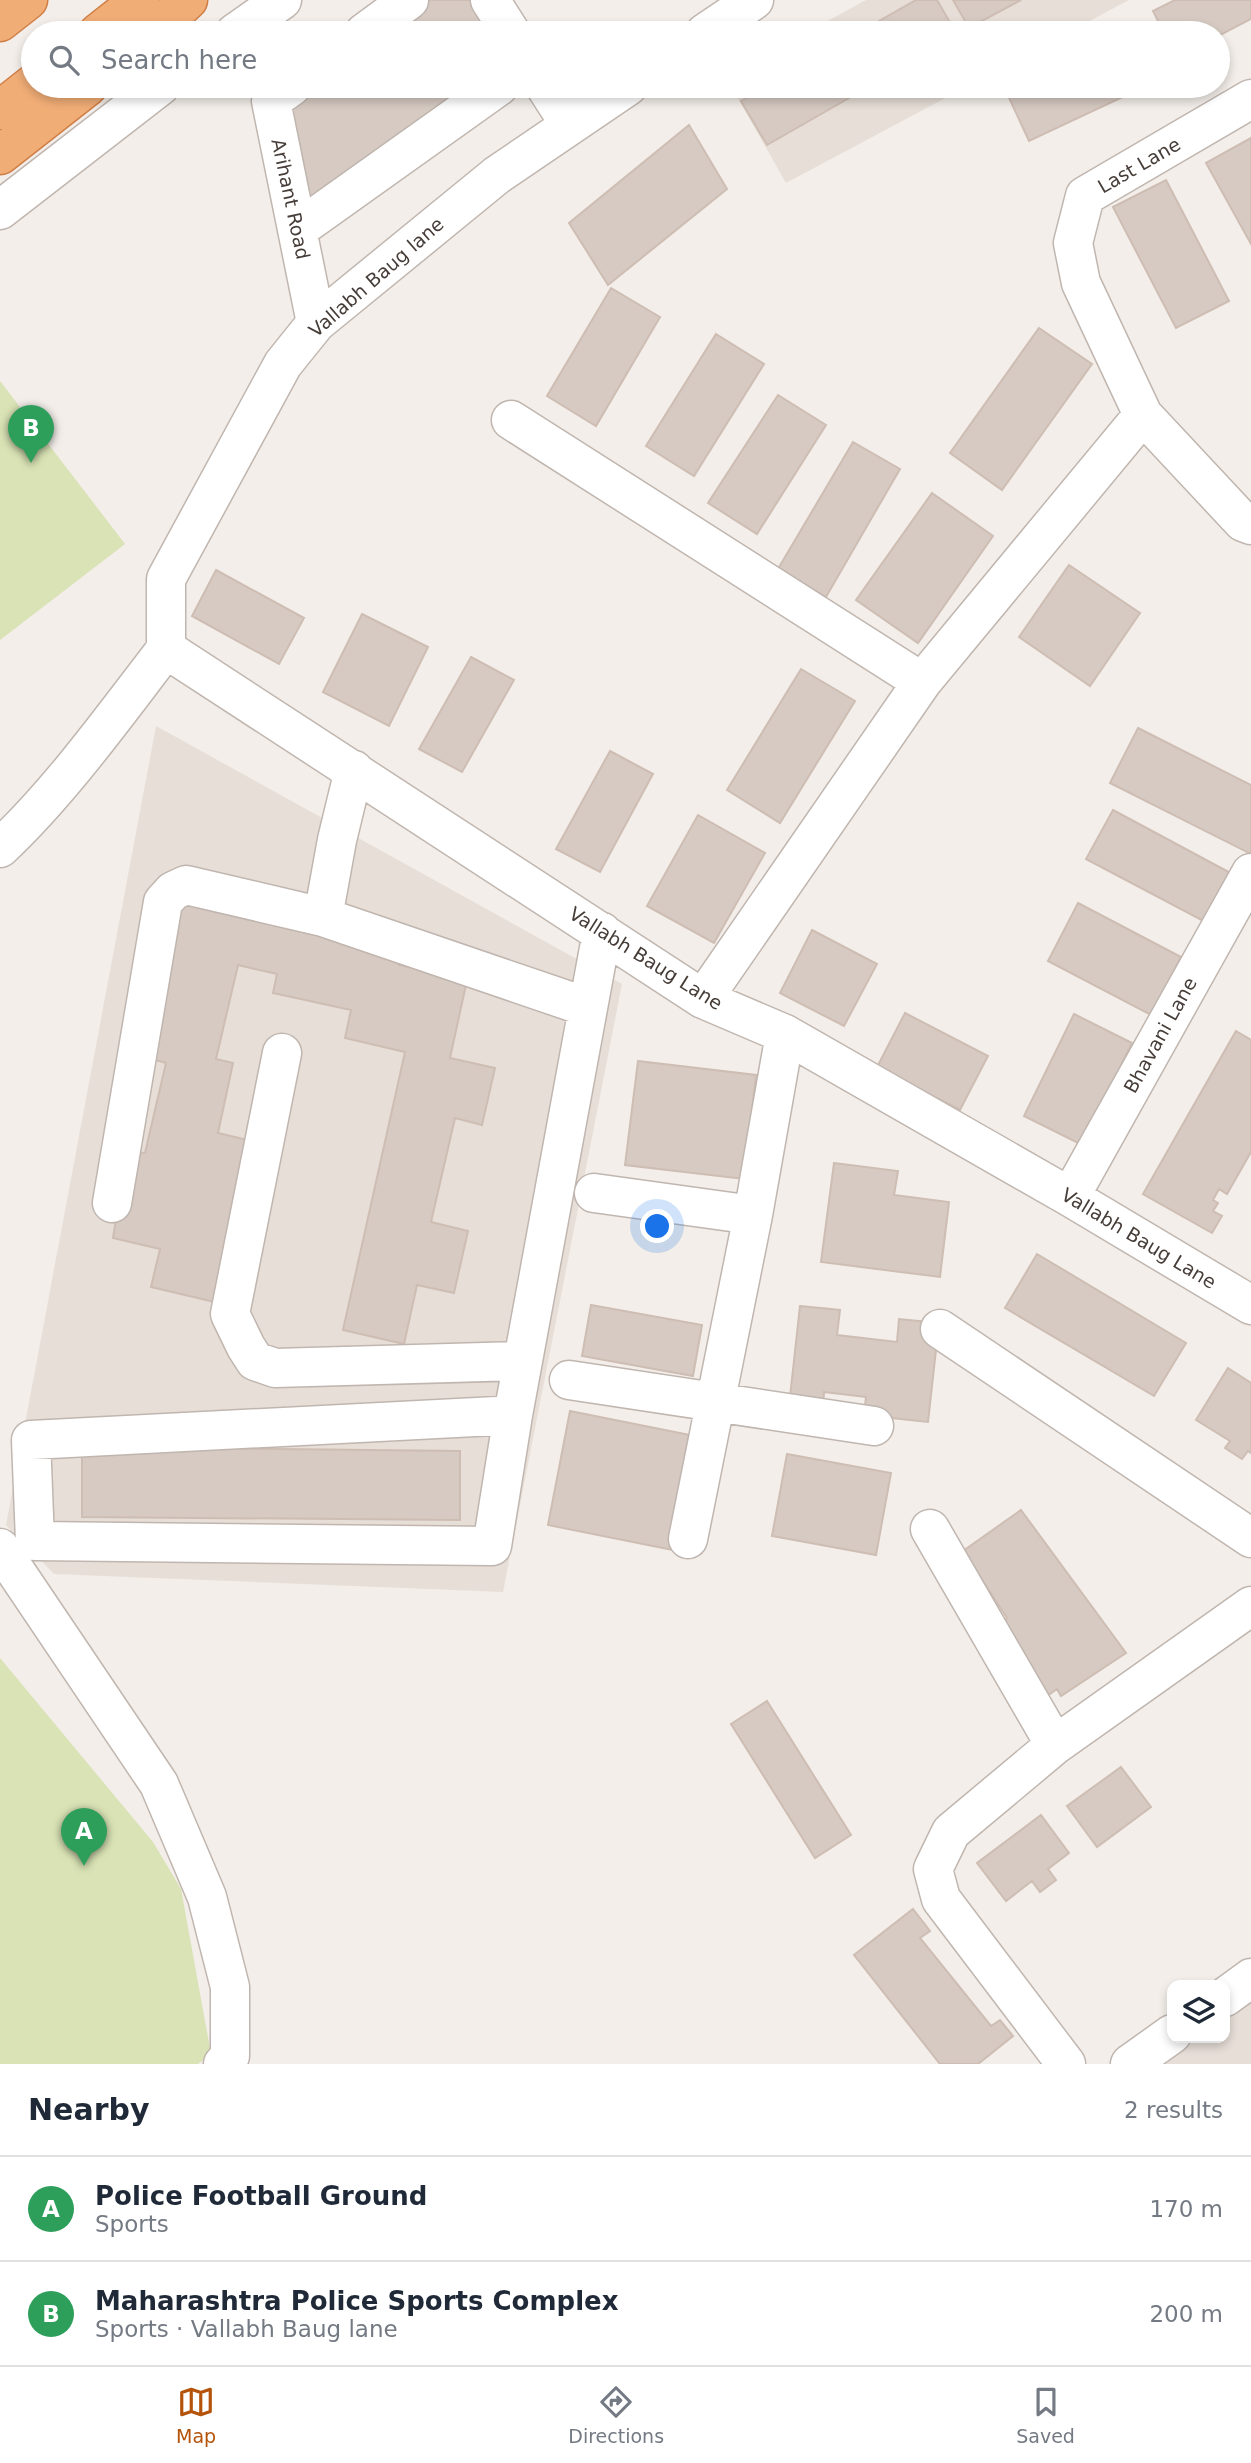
<!DOCTYPE html>
<html lang="en">
<head>
<meta charset="utf-8">
<style>
  body { margin:0; font-family:"DejaVu Sans",sans-serif; background:#f2f2f3; color:#1f2937 }
  .controls { position:absolute; right:21px; bottom:21px; display:grid; overflow:hidden; border-radius:14px; box-shadow:0 4px 10px #0003 }
  .controls button { width:63px; height:63px; display:grid; place-items:center; padding:0; border:0; border-bottom:2px solid #e0e1e3; background:#fff; color:#1f2937; font:35px sans-serif }
  .you { position:absolute; left:658px; top:1227px; width:24px; height:24px; margin:-18px; border:5px solid #fff; border-radius:50%; background:#1a73e8; box-shadow:0 0 0 10px #1a73e833 }
  .badge { display:grid; place-items:center; width:46px; height:46px; border-radius:50%; background:#b45309; color:#fff; font-size:23px; font-weight:700 }
  .pin { position:absolute; translate:-50% -58px; filter:drop-shadow(0 2px 4px #0008) }
  .pin::after { content:''; position:absolute; top:37px; width:24px; height:21px; background:inherit; clip-path:polygon(0 0,100% 0,50% 100%) }
  .list { margin:0; padding:0; list-style:none }
  h2 { display:flex; justify-content:space-between; align-items:center; height:91px; margin:0; padding:0 28px; font-size:30px }
  h2 small { font-size:23px; font-weight:400; color:#747a83 }
  .list li { display:grid; grid-template-columns:46px 1fr auto; gap:21px; align-items:center; box-sizing:border-box; height:105px; padding:0 28px; border-top:2px solid #e0e1e3 }
  .list b { display:block; font-size:26px; white-space:nowrap }
  .list p { margin:0; font-size:23px; white-space:nowrap; color:#747a83 }
  .list em { font-size:23px; font-style:normal; color:#747a83 }
  .icon { flex:none; width:38px; height:38px; fill:none; stroke:currentColor; stroke-width:2; stroke-linecap:round; stroke-linejoin:round }
  .map { position:relative; flex:none; width:1251px; height:2064px; overflow:hidden }
  .search { position:absolute; background:#fff; box-shadow:0 4px 10px #0003; left:21px; right:21px; top:21px; height:77px; display:flex; align-items:center; gap:18px; box-sizing:border-box; padding:0 24px; border-radius:38px; color:#747a83; font-size:26px }
  .sheet { height:301px; background:#fff }
  nav { display:flex; justify-content:space-around; align-items:center; box-sizing:border-box; height:98px; border-top:2px solid #e0e1e3; background:#fff; font-size:19px; color:#747a83 }
  nav a { display:grid; justify-items:center; gap:4px }
  nav .on { color:#b45309 }
  .map>svg:first-child { display:block }
</style>
</head>
<body>
<div class="map">
<svg width="1251" height="2064" viewBox="0 0 1251 2064">
  <rect width="100%" height="100%" fill="#f3eee9"/>
  <path fill="#e6ded7" d="M 866,0 L 1129,0 L 1067,33 L 806,33 Z
    M 731,86 L 968,86 L 786,183 Z
    M 156,726 L 622,984 L 503,1592 L 54,1574 L 6,1525 Z
    M 1251,2001 L 1251,2064 L 1160,2064 L 1198,2038 L 1225,2038 L 1225,2019 Z"/>
  <path fill="#d9e3b5" d="M 0,381 L 125,544 L 0,640 Z
    M 0,1658 L 153,1842 L 181,1889 L 211,2054 L 198,2064 L 0,2064 Z"/>
  <path fill="#d6cac2" stroke="#cebdb3" stroke-width="2" d="M 430,0 L 477,0 L 502,33 L 383,33 Z
    M 916,0 L 937,0 L 956,33 L 858,33 Z
    M 953,0 L 1021,0 L 969,28 Z
    M 1175,0 L 1251,0 L 1251,19 L 1218,36 L 1218,33 L 1164,33 L 1153,11 Z
    M 308,86 L 478,86 L 303,205 L 280,105 Z
    M 767,86 L 870,86 L 767,145 L 741,101 Z
    M 1012,86 L 1146,86 L 1029,141 L 1005,89 Z
    M 689,125 L 727,189 L 608,285 L 569,223 Z
    M 1251,138 L 1251,244 L 1206,163 Z
    M 1166,180 L 1229,301 L 1176,328 L 1113,207 Z
    M 611,288 L 660,317 L 596,426 L 547,396 Z
    M 1039,328 L 1092,364 L 1002,490 L 950,453 Z
    M 716,334 L 764,364 L 694,476 L 646,446 Z
    M 778,395 L 826,425 L 757,534 L 708,503 Z
    M 853,442 L 900,469 L 826,597 L 778,569 Z
    M 932,493 L 993,536 L 918,643 L 856,600 Z
    M 1069,565 L 1140,613 L 1090,686 L 1019,637 Z
    M 216,570 L 304,618 L 279,664 L 192,616 Z
    M 362,614 L 428,647 L 389,726 L 323,692 Z
    M 471,657 L 514,680 L 462,772 L 419,749 Z
    M 801,669 L 855,701 L 780,823 L 727,790 Z
    M 1138,728 L 1251,785 L 1251,854 L 1110,783 Z
    M 610,751 L 653,774 L 600,872 L 556,849 Z
    M 1113,810 L 1236,876 L 1209,924 L 1086,859 Z
    M 698,815 L 765,853 L 714,943 L 647,906 Z
    M 182,899 L 398,947 L 399,965 L 467,980 L 450,1058 L 495,1068 L 482,1125 L 455,1118 L 431,1222 L 468,1231 L 454,1293 L 417,1285 L 404,1344 L 343,1330 L 405,1052 L 345,1038 L 351,1010 L 273,993 L 277,974 L 238,965 L 216,1059 L 233,1063 L 218,1133 L 256,1142 L 219,1303 L 151,1287 L 160,1249 L 113,1238 L 127,1152 L 145,1153 L 166,1063 L 145,1057 Z
    M 1078,903 L 1181,957 L 1151,1015 L 1048,961 Z
    M 812,930 L 877,964 L 844,1026 L 780,993 Z
    M 905,1013 L 988,1056 L 960,1110 L 877,1067 Z
    M 1074,1014 L 1132,1043 L 1082,1145 L 1024,1116 Z
    M 1236,1031 L 1251,1040 L 1251,1152 L 1227,1194 L 1219,1189 L 1213,1200 L 1218,1203 L 1213,1211 L 1222,1216 L 1212,1233 L 1143,1194 Z
    M 638,1061 L 756,1075 L 744,1179 L 625,1165 Z
    M 834,1163 L 898,1171 L 894,1195 L 949,1202 L 940,1277 L 821,1262 Z
    M 1037,1254 L 1186,1343 L 1154,1396 L 1005,1308 Z
    M 591,1305 L 702,1325 L 693,1376 L 582,1356 Z
    M 800,1306 L 840,1310 L 837,1335 L 897,1342 L 899,1319 L 939,1323 L 928,1422 L 864,1415 L 866,1397 L 824,1392 L 823,1410 L 789,1406 Z
    M 1228,1368 L 1251,1383 L 1251,1453 L 1248,1451 L 1242,1459 L 1225,1448 L 1230,1441 L 1196,1420 Z
    M 570,1411 L 695,1436 L 673,1550 L 548,1525 Z
    M 82,1447 L 460,1451 L 460,1520 L 82,1517 Z
    M 787,1454 L 891,1473 L 876,1555 L 772,1536 Z
    M 1021,1510 L 1126,1653 L 1061,1696 L 1057,1689 L 1036,1704 L 994,1631 L 1007,1618 L 963,1551 Z
    M 767,1701 L 851,1835 L 815,1858 L 731,1724 Z
    M 1121,1767 L 1151,1807 L 1097,1847 L 1067,1806 Z
    M 1041,1815 L 1069,1853 L 1048,1869 L 1056,1880 L 1040,1892 L 1032,1881 L 1006,1901 L 977,1863 Z
    M 913,1909 L 930,1931 L 920,1938 L 991,2026 L 1000,2020 L 1013,2036 L 978,2064 L 940,2064 L 854,1955 Z"/>
  <g fill="none" stroke-linecap="round" stroke-linejoin="round">
    <defs>
      <path id="minor" d="M 490,0 L 511,33
        M 235,33 L 282,0
        M 364,33 L 409,0
        M 705,33 L 754,0
        M 292,86 L 271,101 L 316,323
        M 545,86 L 570,125
        M 1251,99 L 1085,196 L 1073,243 L 1081,283 L 1143,415 L 1243,522 L 1251,525
        M 0,210 L 160,86
        M 297,230 L 499,86
        M 511,420 L 922,682
        M 166,649 L 703,999 L 785,1034 L 1070,1197 L 1251,1305
        M 166,649 L 166,579 L 283,364 L 316,323 L 497,175 L 628,86
        M 0,848 C 60,792 115,715 166,649
        M 323,917 L 587,1007
        M 703,999 L 922,682 L 1143,415
        M 282,1053 L 230,1314 L 246,1347 L 255,1361 L 275,1368 L 523,1361
        M 594,1193 L 753,1215
        M 1070,1197 L 1251,873
        M 112,1203 L 163,902 L 173,891 L 186,885 L 323,917 L 337,840 L 354,770
        M 940,1329 L 1251,1538
        M 569,1380 L 874,1426
        M 513,1415 L 31,1440 L 35,1541 L 492,1546 L 513,1415 L 602,932
        M 930,1529 L 1055,1745
        M 688,1539 L 753,1215 L 785,1034
        M 0,1548 L 159,1784 L 207,1897 L 230,1987 L 230,2056 L 223,2064
        M 1225,1997 L 1251,1978
        M 1066,2064 L 941,1899 L 933,1869 L 951,1832 L 1055,1745 L 1251,1606
        M 1130,2064 L 1172,2034"/>
      <path id="highway" d="M 0,22 L 28,0
        M 98,33 L 140,0
        M 152,33 L 188,0
        M 0,110 L 33,84
        M 0,155 L 88,86"/>
    </defs>
    <use href="#minor" stroke="#c0b6af" stroke-width="41"/>
    <use href="#highway" stroke="#cf7e46" stroke-width="41"/>
    <use href="#minor" stroke="#fff" stroke-width="38"/>
    <use href="#highway" stroke="#f1ad76" stroke-width="38"/>
  </g>
  <g text-anchor="middle" stroke-width="6" stroke-linejoin="round" paint-order="stroke">
    <g font-size="19" fill="#463d38" stroke="#fff">
      <text transform="translate(1139 165) rotate(-30)" y="7">Last Lane</text>
      <text transform="translate(291 199) rotate(78)" y="7">Arihant Road</text>
      <text transform="translate(376 277) rotate(-41)" y="7">Vallabh Baug lane</text>
      <text transform="translate(646 958) rotate(32)" y="7">Vallabh Baug Lane</text>
      <text transform="translate(1160 1035) rotate(-61)" y="7">Bhavani Lane</text>
      <text transform="translate(1139 1238) rotate(31)" y="7">Vallabh Baug Lane</text>
    </g>
  </g>
</svg>
<div class="controls">
<button><svg class="icon" aria-label="layers" viewBox="0 0 24 24"><path d="M12 4l9 5-9 5-9-5zM3 14l9 5 9-5"/></svg></button>
</div>
<div class="you"></div>
<div class="pin badge" style="left:84px;top:1866px;background:#2e9e5b">A</div>
<div class="pin badge" style="left:31px;top:463px;background:#2e9e5b">B</div>
<div class="search"><svg class="icon" aria-label="search" viewBox="0 0 24 24"><circle cx="10" cy="10" r="6"/><path d="M15 15l6 6"/></svg>Search here</div>
</div>
<section class="sheet">
<h2>Nearby<small>2 results</small></h2>
<ul class="list">
<li><span class="badge" style="background:#2e9e5b">A</span><div><b>Police Football Ground</b><p>Sports</p></div><em>170 m</em></li>
<li><span class="badge" style="background:#2e9e5b">B</span><div><b>Maharashtra Police Sports Complex</b><p>Sports · Vallabh Baug lane</p></div><em>200 m</em></li>
</ul>
</section>
<nav>
<a class="on"><svg class="icon" aria-label="map" viewBox="0 0 24 24"><path d="M3 6l6-2 6 2 6-2v14l-6 2-6-2-6 2zM9 4v14M15 6v14"/></svg>Map</a>
<a><svg class="icon" aria-label="directions" viewBox="0 0 24 24"><path d="M12 3l9 9-9 9-9-9zM9 14v-3h6M13 9l2 2-2 2"/></svg>Directions</a>
<a><svg class="icon" aria-label="saved" viewBox="0 0 24 24"><path d="M7 4h10v16l-5-4-5 4z"/></svg>Saved</a>
</nav>
</body>
</html>
